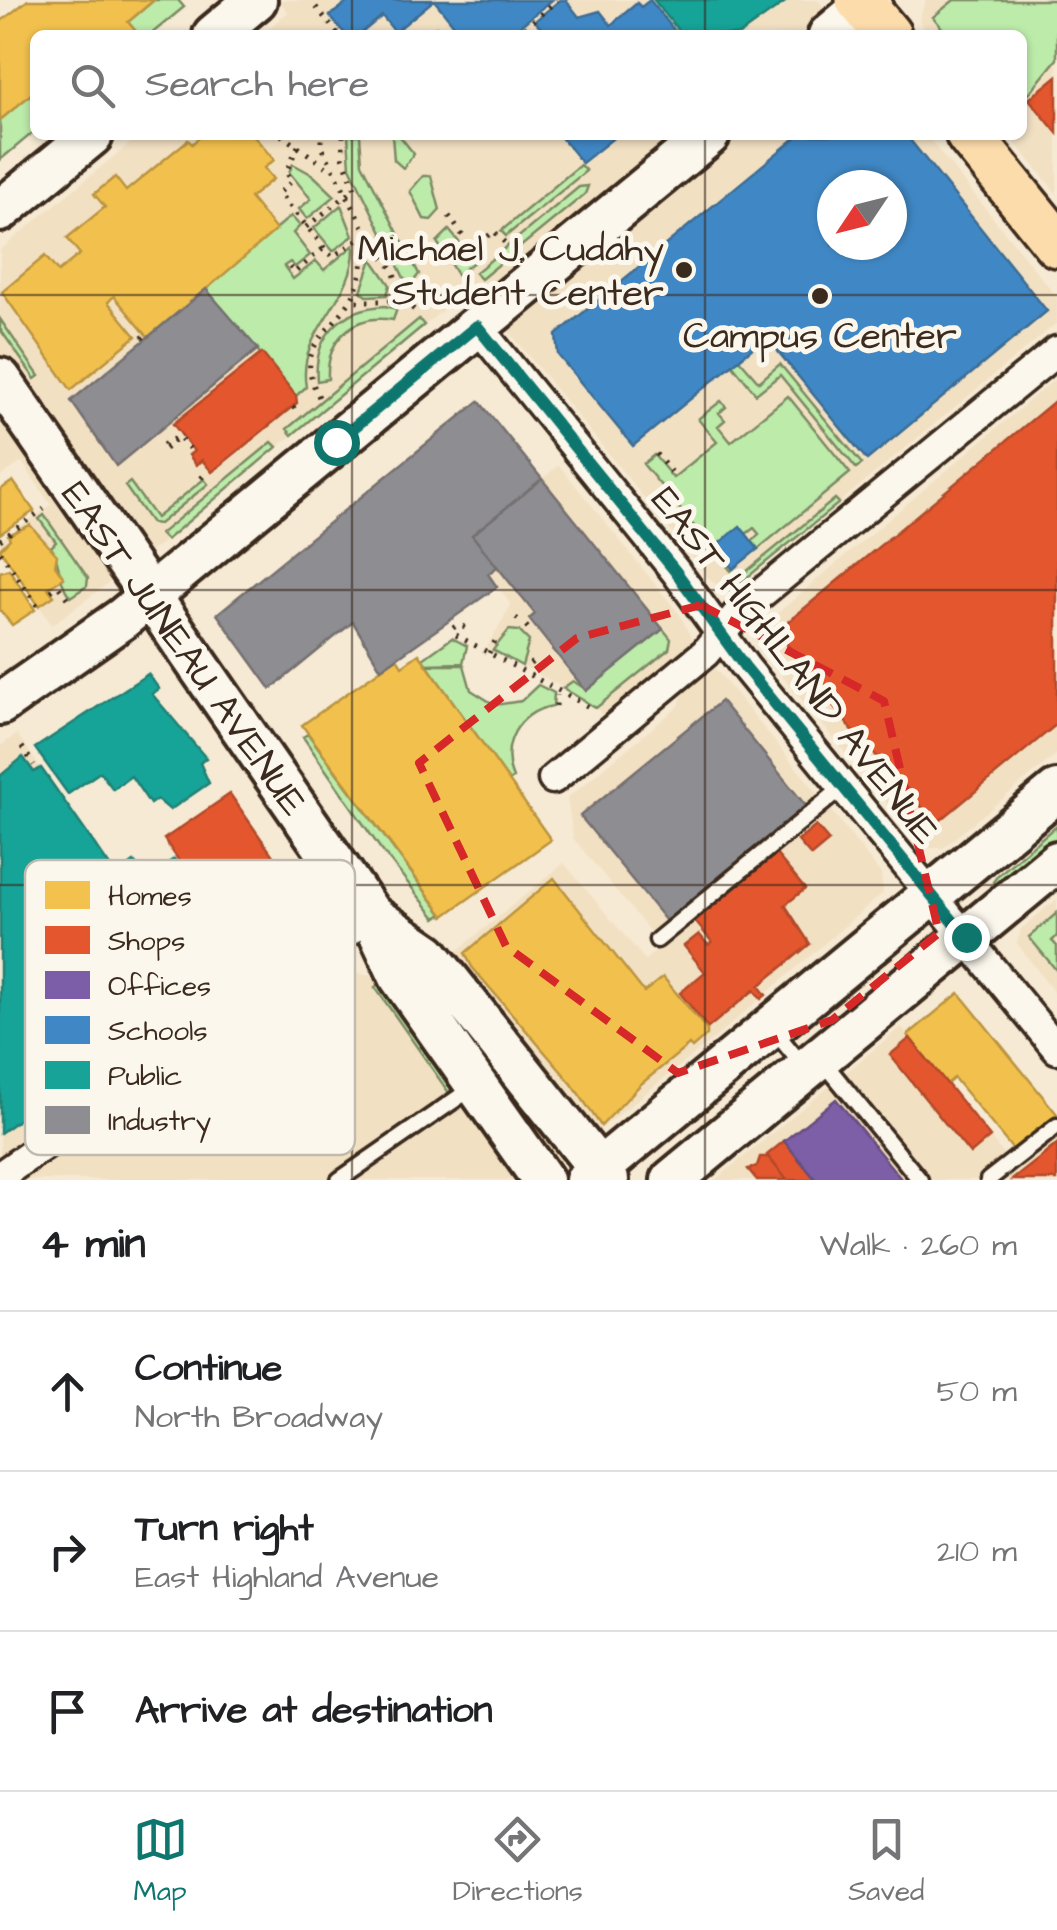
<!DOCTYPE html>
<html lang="en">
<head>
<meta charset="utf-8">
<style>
  body { margin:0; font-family:"Architects Daughter",sans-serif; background:#f6f6f6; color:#202124 }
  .compass { position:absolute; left:817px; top:170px; width:90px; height:90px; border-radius:50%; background:#fff; box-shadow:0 2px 8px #0004; rotate:235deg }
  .stop { position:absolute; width:30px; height:30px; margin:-22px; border:8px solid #0f766e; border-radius:50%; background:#fff }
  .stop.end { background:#0f766e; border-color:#fff; box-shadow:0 2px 10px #0008 }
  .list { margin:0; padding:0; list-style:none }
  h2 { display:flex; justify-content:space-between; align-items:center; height:130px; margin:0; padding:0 40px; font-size:42px }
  h2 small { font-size:32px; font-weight:400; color:#757577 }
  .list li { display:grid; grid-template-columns:65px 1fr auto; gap:30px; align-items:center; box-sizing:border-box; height:160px; padding:0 40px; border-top:2px solid #e0e0e0 }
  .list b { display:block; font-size:38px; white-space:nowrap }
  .list p { margin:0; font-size:32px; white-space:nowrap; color:#757577 }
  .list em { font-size:32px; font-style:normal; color:#757577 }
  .icon { flex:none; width:55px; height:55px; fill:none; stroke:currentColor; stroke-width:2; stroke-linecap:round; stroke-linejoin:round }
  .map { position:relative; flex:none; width:1057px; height:1180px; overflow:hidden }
  .search { position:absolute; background:#fff; box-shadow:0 2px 8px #0004; left:30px; right:30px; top:30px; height:110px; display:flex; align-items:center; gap:25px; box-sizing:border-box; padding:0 35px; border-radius:15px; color:#757577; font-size:38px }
  .sheet { height:610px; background:#fff }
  nav { display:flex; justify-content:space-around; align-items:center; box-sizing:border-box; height:140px; border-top:2px solid #e0e0e0; background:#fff; font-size:28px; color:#757577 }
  nav a { display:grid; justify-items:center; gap:5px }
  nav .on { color:#0f766e }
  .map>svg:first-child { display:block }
</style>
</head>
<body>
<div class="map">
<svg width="1057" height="1180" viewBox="0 0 1057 1180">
  <rect width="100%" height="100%" fill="#f6ead4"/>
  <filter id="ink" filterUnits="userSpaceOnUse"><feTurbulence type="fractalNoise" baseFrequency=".01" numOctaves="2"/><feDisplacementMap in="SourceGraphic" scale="20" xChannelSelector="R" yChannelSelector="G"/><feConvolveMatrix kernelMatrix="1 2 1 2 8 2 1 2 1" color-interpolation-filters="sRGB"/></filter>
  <g filter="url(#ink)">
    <path fill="#f2e0c3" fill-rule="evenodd" d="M 279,0 L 818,0 L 846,35 L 261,35 L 288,12 Z
      M 926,0 L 1057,0 L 1057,194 L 1009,135 L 1022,135 L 1022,35 L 928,35 L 919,20 Z
      M 140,135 L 926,135 L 1057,297 L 1057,323 L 760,568 L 728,590 L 712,582 L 472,286 L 166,540 L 52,625 L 0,549 L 0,540 L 51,505 L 22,462 L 0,477 L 0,250 ZM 832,185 L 892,185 L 892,245 L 832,245 Z
      M 1057,377 L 1057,754 L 943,848 L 924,848 L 758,647 L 755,632 Z
      M 559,465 L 680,615 L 694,642 L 603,717 L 594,704 L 487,647 L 511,605 L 488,574 L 497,567 L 472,535 Z
      M 712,665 L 819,795 L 651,933 L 573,838 L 567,798 L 679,706 L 684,687 Z
      M 17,734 L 115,875 L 134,862 L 146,878 L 176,857 L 289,1019 L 357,973 L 376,977 L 395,1002 L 564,863 L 645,960 L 831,810 L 881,874 L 883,893 L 716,1037 L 537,1180 L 0,1180 L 0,746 Z
      M 1057,899 L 1057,997 L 1017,943 L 1021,929 Z
      M 901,1027 L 1006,1157 L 1057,1116 L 1057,1180 L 715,1180 Z"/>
    <path fill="#bcebaa" stroke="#7c8a64" stroke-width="2.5" d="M 154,0 L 178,0 L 184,7 L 150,35 L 139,35 L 128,22 Z
      M 954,0 L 1057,0 L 1057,59 L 1026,97 L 1022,96 L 1022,35 L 948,35 L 933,17 Z
      M 35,91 L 35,131 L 0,160 L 0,120 Z
      M 348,135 L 360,135 L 362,163 L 419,274 L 413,282 L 405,280 L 350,167 Z
      M 392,135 L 399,135 L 414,154 L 403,168 L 394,160 Z
      M 293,164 L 313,175 L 335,196 L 307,219 L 299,209 L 311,199 L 289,172 Z
      M 580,165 L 586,171 L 506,236 L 501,231 Z
      M 423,176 L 431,176 L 440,210 L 431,220 L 424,219 L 410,191 Z
      M 588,186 L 585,194 L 481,279 L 475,273 L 579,187 Z
      M 341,205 L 353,236 L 333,251 L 314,228 Z
      M 291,216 L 300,226 L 293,233 L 310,255 L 295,267 L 290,262 L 284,266 L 293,279 L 316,261 L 324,270 L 354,245 C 356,302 296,329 306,387 L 296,396 L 206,289 Z
      M 449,230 L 475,261 L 457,275 L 437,242 Z
      M 372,259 L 390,285 L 387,295 L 367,296 L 361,291 Z
      M 385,306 L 397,309 L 393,320 C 353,313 326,340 328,379 L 317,381 C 313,336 341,308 385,306 Z
      M 0,319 L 39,376 L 35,379 L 0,329 Z
      M 419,319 L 424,325 L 292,435 L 287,429 Z
      M 739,359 L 759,382 L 780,364 L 862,464 L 856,468 L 780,375 L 756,394 L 732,364 Z
      M 788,396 L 850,473 L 758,549 L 752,541 L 759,534 L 754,528 L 746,534 L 740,527 L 716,546 L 733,569 L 731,571 L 643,464 L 654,455 L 673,478 L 717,442 L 698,419 L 721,401 L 726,407 L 719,413 L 725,420 L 718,426 L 731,442 Z
      M 272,442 L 277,447 L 166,540 L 160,534 Z
      M 204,479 L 208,484 L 159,524 L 151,523 L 125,486 L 130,482 L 156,518 Z
      M 835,499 L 839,503 L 738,585 L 735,581 Z
      M 44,515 L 88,578 L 87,586 L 70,597 C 57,579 60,560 51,547 L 56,542 L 39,519 Z
      M 663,629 L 671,639 L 669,649 L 596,708 L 563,688 L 573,681 L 587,690 Z
      M 509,630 L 519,631 L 529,641 L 522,666 L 493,650 Z
      M 452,638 L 467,646 L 463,663 L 426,664 L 423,659 Z
      M 427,665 L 464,665 L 471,690 L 495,705 L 521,701 L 538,685 L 554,693 L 553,706 C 518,711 499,746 513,778 L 509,781 Z
      M 308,734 L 442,914 L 436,918 L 380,848 L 303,737 Z
      M 1057,825 L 1057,843 L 999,889 L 993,882 L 998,875 Z
      M 1057,913 L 1057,936 L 1052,941 L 1057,946 L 1057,971 L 1029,937 Z
      M 381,983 L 453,1086 L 449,1093 L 375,987 Z"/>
    <path fill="#f2c14e" stroke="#bb9440" stroke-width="2.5" d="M 28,0 L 154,0 L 128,22 L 139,35 L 35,35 L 35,91 L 0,120 L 0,22 Z
      M 202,135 L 253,135 L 274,160 L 264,168 L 273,179 L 250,198 L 276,230 L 149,338 L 114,296 L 108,302 L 136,336 L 71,390 L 2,292 L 45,256 L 58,272 L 80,254 L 67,238 L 105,207 L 94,194 L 115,177 L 126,191 L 188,140 L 192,144 Z
      M 13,481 L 34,511 L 0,534 L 0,490 Z
      M 30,525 L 57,555 L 55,565 L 64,578 L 48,588 L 54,596 L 39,606 L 0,549 L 10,539 L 8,535 Z
      M 9,569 L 35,610 L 12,625 L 0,610 L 0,572 Z
      M 419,654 L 551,840 L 444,916 L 302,725 L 397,658 L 402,666 Z
      M 554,878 L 644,992 L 663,977 L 707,1030 L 707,1035 L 692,1048 L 689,1045 L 641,1084 L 601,1126 L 572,1084 L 472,967 L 465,953 Z
      M 959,993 L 1057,1114 L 1014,1151 L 954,1078 L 947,1084 L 908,1035 Z"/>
    <path fill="#e4572e" stroke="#b14a29" stroke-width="2.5" d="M 1057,76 L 1057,133 L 1029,99 Z
      M 262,353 L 296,396 L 297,403 L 212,472 L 202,460 L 196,465 L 189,455 L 194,451 L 173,424 Z
      M 1057,399 L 1057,724 L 936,824 L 889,767 L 860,741 L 777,631 Z
      M 230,794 L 310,909 L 253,948 L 246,938 L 237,945 L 164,839 Z
      M 816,826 L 829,841 L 811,856 L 798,841 Z
      M 776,854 L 805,889 L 785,905 L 810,944 L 759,986 L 766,995 L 761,999 L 754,990 L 708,1028 L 680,993 L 705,972 L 684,946 L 699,934 L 708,945 L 712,942 L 694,920 Z
      M 910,1038 L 990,1137 L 970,1154 L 890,1055 Z
      M 784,1141 L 816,1180 L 787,1180 L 767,1155 Z
      M 1057,1144 L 1057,1180 L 1012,1180 L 1040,1158 Z
      M 760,1157 L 768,1157 L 787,1180 L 757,1180 L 748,1169 L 757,1166 Z"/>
    <path fill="#7b5ea7" stroke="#684e7e" stroke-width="2.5" d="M 836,1099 L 902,1180 L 816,1180 L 784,1141 Z"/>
    <path fill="#3f88c5" stroke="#3e6c93" stroke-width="2.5" fill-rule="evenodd" d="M 350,0 L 552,0 L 509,35 L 462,35 L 434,0 L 395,32 L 382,16 L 359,35 L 346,35 L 330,16 Z
      M 560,0 L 566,0 L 579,17 L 600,11 L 611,25 L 637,3 L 641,7 L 650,0 L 678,35 L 547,35 L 535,21 Z
      M 559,135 L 617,135 L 582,163 Z
      M 799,135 L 906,135 L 1047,311 L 867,460 L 766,337 L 633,446 L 558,355 L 556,335 ZM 832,185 L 892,185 L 892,245 L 832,245 Z
      M 740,526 L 758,549 L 733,569 L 715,547 Z"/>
    <path fill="#17a398" stroke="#227f73" stroke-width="2.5" d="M 654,0 L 788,0 L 739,35 L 682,35 Z
      M 148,674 L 159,689 L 152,694 L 206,758 L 200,763 L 209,783 L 170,810 L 157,799 L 150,804 L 131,776 L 113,789 L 100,772 L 68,794 L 35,748 Z
      M 23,757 L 34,772 L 41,768 L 116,875 L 134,862 L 146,878 L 174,859 L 243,958 L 0,1133 L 0,776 Z"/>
    <path fill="#8d8d92" stroke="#746f6f" stroke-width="2.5" d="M 206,289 L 258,349 L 116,466 L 71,401 Z
      M 479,401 L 542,479 L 472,535 L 497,567 L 488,574 L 497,587 L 381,669 L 353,622 L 271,689 L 217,614 Z
      M 542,479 L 663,629 L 586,691 L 529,619 L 535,614 L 472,535 Z
      M 721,701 L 806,806 L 666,921 L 580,816 Z"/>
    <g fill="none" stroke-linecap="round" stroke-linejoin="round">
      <defs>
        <path id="lane" d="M 657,940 L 843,787
          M 772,1028 L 803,1066
          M 821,1059 L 920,1180
          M 339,1180 L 472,1088
          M 988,1180 L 1057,1126"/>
        <path id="street" d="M 477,326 L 676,572 L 745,667 L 1057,1049
          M 553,779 L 705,653 L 741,610 L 1057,351
          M 0,1176 L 371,915"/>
        <path id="secondary" d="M 214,35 L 256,0
          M 829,35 L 871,0
          M 0,211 L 92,135
          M 0,379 L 371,915 L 400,977 L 543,1180
          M 0,704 L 123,618 L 709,135
          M 371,915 L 428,954 L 608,1180
          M 586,1180 L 1057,791
          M 672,1180 L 1057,862"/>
        <path id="primary" d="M 859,0 L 888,35
          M 969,135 L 1057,244"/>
      </defs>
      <use href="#lane" stroke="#3b2a1e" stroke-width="21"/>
      <use href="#street" stroke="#3b2a1e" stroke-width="35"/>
      <use href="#secondary" stroke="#3b2a1e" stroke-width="48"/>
      <use href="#primary" stroke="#3b2a1e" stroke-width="52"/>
      <path stroke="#3b2a1e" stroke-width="5" stroke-dasharray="2.5 8" stroke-linecap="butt" d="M 316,7 L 339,35
        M 428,35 L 439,26 L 446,35
        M 517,35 L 557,0
        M 281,135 L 331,170
        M 298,146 L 286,172 L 292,181 L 279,193 L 332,257 L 367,234 L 392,268 L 404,301 L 351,301
        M 449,216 L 481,262
        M 306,227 L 355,189 L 343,157 L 343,135
        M 472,250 L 494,231 L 505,243
        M 290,267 L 294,273 L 324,248
        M 404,301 L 419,314
        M 142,338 L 146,335
        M 319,397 C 294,349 325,337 349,303 C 361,286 364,254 367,234 L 321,145 L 321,135
        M 293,407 L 296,410
        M 181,439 L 192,452
        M 163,445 L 179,436
        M 165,449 L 182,436
        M 656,454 L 675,477
        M 201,478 L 203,476
        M 0,540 L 44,509
        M 0,552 L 40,609
        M 51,591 L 58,586 L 70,602
        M 516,618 L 520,621
        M 463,626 L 467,628
        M 526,626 L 532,633
        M 453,628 L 456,626
        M 456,635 L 589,707
        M 489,653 L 496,639
        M 530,664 L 535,660
        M 556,706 L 557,695
        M 22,747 L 34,765"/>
      <use href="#lane" stroke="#fbf7ec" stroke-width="14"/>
      <use href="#street" stroke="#fbf7ec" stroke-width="28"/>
      <use href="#secondary" stroke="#fbf7ec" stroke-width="40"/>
      <use href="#primary" stroke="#fddcac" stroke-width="45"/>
    </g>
  </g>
  <g fill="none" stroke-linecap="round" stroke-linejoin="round" filter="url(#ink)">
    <path stroke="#0f766e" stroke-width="12" d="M 336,442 L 477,326 L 676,572 L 745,667 L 966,937"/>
  </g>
  <path fill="none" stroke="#d62828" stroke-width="8" stroke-dasharray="20 12" stroke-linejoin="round" d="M 701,605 L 884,701 L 939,933 L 832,1020 L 678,1073 L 506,946 L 419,763 L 577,638 Z"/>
  <path fill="none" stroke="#3b2a1e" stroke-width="2.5" stroke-opacity="0.55" d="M 352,0 L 352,35M 705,0 L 705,35M 352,135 L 352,1180M 705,135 L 705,1180M 0,295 L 1057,295M 0,590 L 1057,590M 0,885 L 1057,885"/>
  <g fill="#3b2a1e" stroke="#fbf7ec" stroke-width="4">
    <circle cx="684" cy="270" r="10"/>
    <circle cx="820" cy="296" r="10"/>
  </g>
  <g text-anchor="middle" stroke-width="10" stroke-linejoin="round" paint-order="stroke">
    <g font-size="38" fill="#3b2a1e" stroke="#fbf7ec" text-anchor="end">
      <text x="664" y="261">Michael J. Cudahy<tspan x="664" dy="44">Student Center</tspan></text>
      <text x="820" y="348" text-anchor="middle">Campus Center</text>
    </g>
    <g font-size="38" fill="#3b2a1e" stroke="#fbf7ec">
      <text transform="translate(185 648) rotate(55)" y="13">EAST JUNEAU AVENUE</text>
      <text transform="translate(796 665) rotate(52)" y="13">EAST HIGHLAND AVENUE</text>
    </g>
  </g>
  <rect x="25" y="860" width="330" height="295" rx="15" fill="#fbf7ec" stroke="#c1baae" stroke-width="2.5"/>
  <rect x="45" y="881" width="45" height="28" fill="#f2c14e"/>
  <rect x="45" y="926" width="45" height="28" fill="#e4572e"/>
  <rect x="45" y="971" width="45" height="28" fill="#7b5ea7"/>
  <rect x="45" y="1016" width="45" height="28" fill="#3f88c5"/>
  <rect x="45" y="1061" width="45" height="28" fill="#17a398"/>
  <rect x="45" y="1106" width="45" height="28" fill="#8d8d92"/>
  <g font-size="28" fill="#3b2a1e">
    <text x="108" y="905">Homes</text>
    <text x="108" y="950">Shops</text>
    <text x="108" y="995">Offices</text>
    <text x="108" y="1040">Schools</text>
    <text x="108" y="1085">Public</text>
    <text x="108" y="1130">Industry</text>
  </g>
</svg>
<svg class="compass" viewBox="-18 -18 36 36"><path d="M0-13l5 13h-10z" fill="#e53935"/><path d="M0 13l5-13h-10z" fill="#757577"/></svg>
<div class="stop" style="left:336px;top:442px"></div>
<div class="stop end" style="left:966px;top:937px"></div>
<div class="search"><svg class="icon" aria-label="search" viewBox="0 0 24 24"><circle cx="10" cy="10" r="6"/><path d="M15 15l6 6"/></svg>Search here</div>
</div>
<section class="sheet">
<h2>4 min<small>Walk · 260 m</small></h2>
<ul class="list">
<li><svg class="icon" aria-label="ahead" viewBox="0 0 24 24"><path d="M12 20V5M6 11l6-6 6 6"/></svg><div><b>Continue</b><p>North Broadway</p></div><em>50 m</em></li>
<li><svg class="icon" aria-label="right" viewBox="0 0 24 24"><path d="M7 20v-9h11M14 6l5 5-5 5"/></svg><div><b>Turn right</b><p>East Highland Avenue</p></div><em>210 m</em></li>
<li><svg class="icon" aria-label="arrive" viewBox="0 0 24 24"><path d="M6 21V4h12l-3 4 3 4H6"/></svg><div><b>Arrive at destination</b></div></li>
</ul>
</section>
<nav>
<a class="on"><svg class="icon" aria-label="map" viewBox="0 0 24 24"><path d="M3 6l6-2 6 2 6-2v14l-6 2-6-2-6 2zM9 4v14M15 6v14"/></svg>Map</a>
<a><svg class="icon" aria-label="directions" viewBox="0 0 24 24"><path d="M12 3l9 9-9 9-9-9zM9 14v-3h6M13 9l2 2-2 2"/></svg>Directions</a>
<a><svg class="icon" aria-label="saved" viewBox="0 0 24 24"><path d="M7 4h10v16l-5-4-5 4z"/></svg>Saved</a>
</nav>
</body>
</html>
